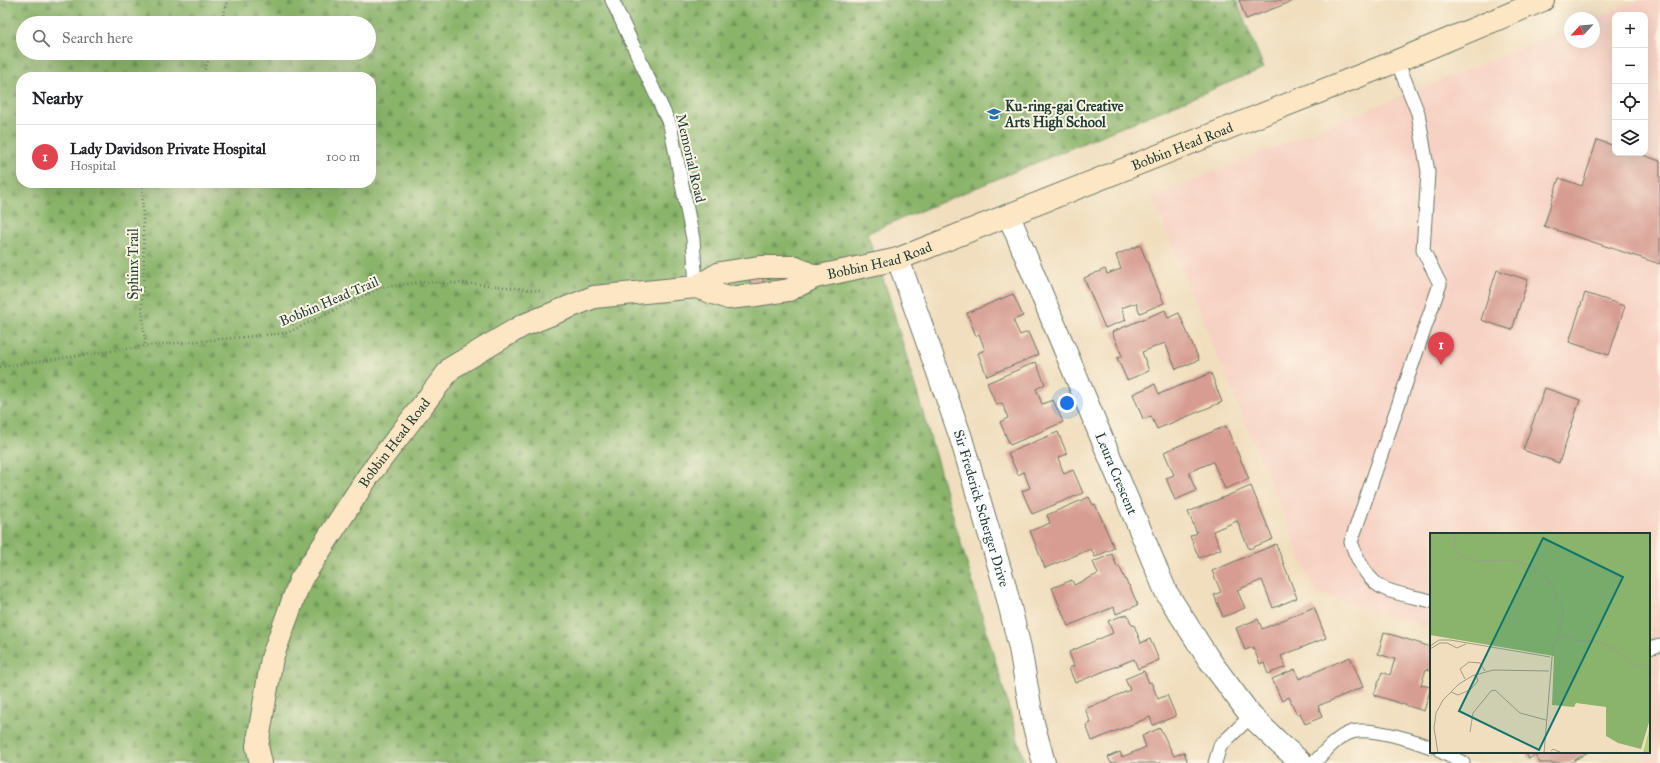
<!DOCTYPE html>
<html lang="en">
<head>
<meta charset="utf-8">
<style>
  body { margin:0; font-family:"IM FELL Great Primer",serif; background:#f2f2f2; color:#202124 }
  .controls { position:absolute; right:12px; top:12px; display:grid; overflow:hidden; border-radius:8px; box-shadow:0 4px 16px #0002 }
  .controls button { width:36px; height:36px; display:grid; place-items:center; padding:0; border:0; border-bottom:1px solid #e0e0e0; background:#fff; color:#202124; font:20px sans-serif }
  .compass { position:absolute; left:1564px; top:12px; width:36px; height:36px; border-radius:50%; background:#fff; box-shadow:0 4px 16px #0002; rotate:244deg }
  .you { position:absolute; left:1067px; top:403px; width:14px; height:14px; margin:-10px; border:3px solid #fff; border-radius:50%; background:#1a73e8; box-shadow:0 0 0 6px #1a73e833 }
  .badge { display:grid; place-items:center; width:26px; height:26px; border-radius:50%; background:#1f6fb2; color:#fff; font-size:13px; font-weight:700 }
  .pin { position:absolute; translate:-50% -33px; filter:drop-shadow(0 1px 2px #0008) }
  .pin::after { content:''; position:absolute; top:21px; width:14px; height:12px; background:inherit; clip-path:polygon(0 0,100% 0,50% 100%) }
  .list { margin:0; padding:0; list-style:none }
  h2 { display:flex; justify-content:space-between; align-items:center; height:52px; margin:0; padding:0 16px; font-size:17px }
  h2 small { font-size:13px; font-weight:400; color:#757577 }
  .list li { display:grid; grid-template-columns:26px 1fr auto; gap:12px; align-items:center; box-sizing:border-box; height:64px; padding:0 16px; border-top:1px solid #e0e0e0 }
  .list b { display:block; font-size:15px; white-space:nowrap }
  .list p { margin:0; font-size:13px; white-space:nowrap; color:#757577 }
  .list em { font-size:13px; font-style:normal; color:#757577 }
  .icon { flex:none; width:22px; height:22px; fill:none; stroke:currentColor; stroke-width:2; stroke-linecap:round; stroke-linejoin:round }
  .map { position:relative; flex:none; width:1660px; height:763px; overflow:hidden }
  .search { position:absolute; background:#fff; box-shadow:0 4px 16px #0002; left:16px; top:16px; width:360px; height:44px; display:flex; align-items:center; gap:10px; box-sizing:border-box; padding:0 14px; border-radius:22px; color:#757577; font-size:15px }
  .panel { position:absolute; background:#fff; box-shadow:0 4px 16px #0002; left:16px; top:72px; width:360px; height:116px; border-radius:16px }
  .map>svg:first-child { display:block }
</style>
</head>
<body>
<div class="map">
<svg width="1660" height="763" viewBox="0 0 1660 763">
  <defs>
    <pattern id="forest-firs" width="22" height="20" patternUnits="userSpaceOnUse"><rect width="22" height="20" fill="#8ab46b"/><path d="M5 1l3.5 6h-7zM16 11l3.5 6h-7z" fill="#709459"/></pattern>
  </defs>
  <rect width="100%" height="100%" fill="#fcf5e5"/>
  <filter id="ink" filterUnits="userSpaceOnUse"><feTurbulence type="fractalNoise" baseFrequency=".025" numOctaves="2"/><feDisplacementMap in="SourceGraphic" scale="8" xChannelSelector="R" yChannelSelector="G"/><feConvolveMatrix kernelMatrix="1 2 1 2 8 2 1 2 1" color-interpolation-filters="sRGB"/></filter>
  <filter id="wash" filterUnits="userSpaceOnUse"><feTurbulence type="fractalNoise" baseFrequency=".012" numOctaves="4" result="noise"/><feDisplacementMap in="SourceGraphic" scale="16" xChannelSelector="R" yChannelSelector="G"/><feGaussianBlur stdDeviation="0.9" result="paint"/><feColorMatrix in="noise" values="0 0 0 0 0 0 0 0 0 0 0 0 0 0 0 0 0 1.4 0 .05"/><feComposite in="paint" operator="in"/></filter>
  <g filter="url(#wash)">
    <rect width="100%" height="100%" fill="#f0debe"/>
    <path fill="#f6d2c4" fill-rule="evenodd" d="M 1640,0 L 1660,0 L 1660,763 L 1647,763 L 1643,752 L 1649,752 L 1649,534 L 1431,534 L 1431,628 L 1316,593 L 1152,197 L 1570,28 L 1570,42 L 1594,42 L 1594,19 ZM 1615,15 L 1645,15 L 1645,153 L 1615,153 Z"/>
    <path fill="url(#forest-firs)" stroke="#547850" fill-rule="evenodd" d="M 0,0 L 1236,0 L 1264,68 L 867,233 L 888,293 L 1025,763 L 0,763 ZM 23,23 L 369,23 L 369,53 L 23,53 ZM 21,77 L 371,77 L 371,183 L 21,183 Z"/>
    <g id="blocks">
      <path fill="#d79d93" d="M 1239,0 L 1296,0 L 1246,19 Z
        M 1597,140 L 1615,146 L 1615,153 L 1637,153 L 1660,161 L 1660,264 L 1544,226 L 1559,178 L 1582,186 Z
        M 1140,245 L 1164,303 L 1140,313 L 1136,303 L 1121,308 L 1126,320 L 1105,328 L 1084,278 L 1105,269 L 1107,274 L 1121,269 L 1116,255 Z
        M 1497,270 L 1528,280 L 1512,330 L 1481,320 Z
        M 762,276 L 764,284 L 751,287 L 749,278 Z
        M 1585,293 L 1625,306 L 1609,355 L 1569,342 Z
        M 1013,294 L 1023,316 L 1013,320 L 1020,335 L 1028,332 L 1038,355 L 987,376 L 978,353 L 985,350 L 979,334 L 976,336 L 967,313 Z
        M 1165,310 L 1168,318 L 1179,313 L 1199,360 L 1176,369 L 1165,343 L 1142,352 L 1149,371 L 1127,380 L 1117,358 L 1122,356 L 1112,332 Z
        M 1036,362 L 1045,384 L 1036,389 L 1042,404 L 1053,400 L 1063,422 L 1010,445 L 1000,422 L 1008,418 L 1002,403 L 996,405 L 987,383 Z
        M 1211,373 L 1222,402 L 1157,429 L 1151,416 L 1143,419 L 1133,394 L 1155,384 L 1159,394 Z
        M 1545,388 L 1580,400 L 1559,463 L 1523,450 Z
        M 1226,426 L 1249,479 L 1225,489 L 1213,462 L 1189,472 L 1196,491 L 1175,500 L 1166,478 L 1174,475 L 1164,452 Z
        M 1058,432 L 1067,454 L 1058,458 L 1064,474 L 1073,470 L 1083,493 L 1032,514 L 1022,491 L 1030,488 L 1024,472 L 1018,475 L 1008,453 Z
        M 1251,486 L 1273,539 L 1249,549 L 1237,521 L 1213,531 L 1221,549 L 1199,558 L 1190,536 L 1197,533 L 1188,512 Z
        M 1089,497 L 1093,505 L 1095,504 L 1114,548 L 1095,557 L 1091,549 L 1045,568 L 1030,531 L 1050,523 L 1047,515 Z
        M 1276,544 L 1297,598 L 1273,608 L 1262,580 L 1237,590 L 1245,608 L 1223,617 L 1214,595 L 1221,592 L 1212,571 Z
        M 1112,554 L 1117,567 L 1119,566 L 1128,585 L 1129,585 L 1138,605 L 1116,614 L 1114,607 L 1068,626 L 1052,588 L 1072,580 L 1074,585 L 1098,574 L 1093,562 Z
        M 1314,607 L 1326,638 L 1281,656 L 1286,667 L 1268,674 L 1264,663 L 1260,664 L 1253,647 L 1245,650 L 1236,628 L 1258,619 L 1262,629 Z
        M 1127,614 L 1132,625 L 1134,625 L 1141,643 L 1150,639 L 1159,660 L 1138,669 L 1134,659 L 1075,683 L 1069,668 L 1074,666 L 1069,652 L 1113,633 L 1108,621 Z
        M 1384,632 L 1431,647 L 1431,671 L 1426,669 L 1421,685 L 1431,687 L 1424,711 L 1374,695 L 1382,672 L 1390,675 L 1395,659 L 1378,654 Z
        M 1350,657 L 1363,687 L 1318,706 L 1322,717 L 1305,724 L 1300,713 L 1297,715 L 1289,697 L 1282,701 L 1272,679 L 1295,669 L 1299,679 Z
        M 1144,671 L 1149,683 L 1151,682 L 1158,699 L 1167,695 L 1176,716 L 1153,725 L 1150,717 L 1092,741 L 1086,725 L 1091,723 L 1085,709 L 1130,690 L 1125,679 Z
        M 1160,728 L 1174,756 L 1184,752 L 1188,763 L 1111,763 L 1108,757 L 1120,752 L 1122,757 L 1146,747 L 1142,736 Z
        M 1525,752 L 1588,752 L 1570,763 L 1540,763 L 1535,755 L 1529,759 Z"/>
    </g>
  </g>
  <g filter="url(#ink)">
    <use href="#blocks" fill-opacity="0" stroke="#687564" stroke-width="1"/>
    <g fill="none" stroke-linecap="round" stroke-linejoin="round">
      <defs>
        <path id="service" d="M 612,0 L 670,125 L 693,239 L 696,287
          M 1397,61 L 1418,113 L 1428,172 L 1423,250 L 1440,284 L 1351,542 C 1357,559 1367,581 1385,589 C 1399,595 1416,597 1431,601
          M 1649,648 L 1660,645
          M 1442,752 L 1463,763
          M 1215,763 L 1220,746 L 1251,716
          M 1314,763 C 1324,752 1338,736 1352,732 C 1371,727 1413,740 1431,747"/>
        <g id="minor">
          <path id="s1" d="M 1009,216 L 1166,592 L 1208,658 L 1251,716 L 1280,744 L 1302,763"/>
          <path id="s2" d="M 898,259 L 960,435 L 1004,583 L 1020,648 L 1033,723 L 1044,763"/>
        </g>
        <g id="secondary">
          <path id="s3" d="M 696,287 L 728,298 L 757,295 L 789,290 L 815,277 L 898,259 L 1397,61 L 1543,0"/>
          <path id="s4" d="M 261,763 L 257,746 L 272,658 L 300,581 L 369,475 L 451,368 L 522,326 L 594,297 L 696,287 L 720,273 L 759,267 L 796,267 L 815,277"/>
        </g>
      </defs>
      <use href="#service" stroke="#687564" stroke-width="15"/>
      <use href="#minor" stroke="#687564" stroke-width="24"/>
      <use href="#secondary" stroke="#687564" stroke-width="24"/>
      <path stroke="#687564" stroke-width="2.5" stroke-dasharray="1 3" stroke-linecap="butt" d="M 221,23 L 228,0
        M 202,77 L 211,53
        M 142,183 L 144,265 L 142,302 L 145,346
        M 0,367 L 145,346 L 287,333 L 380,288 L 420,282 L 479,284 L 542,291"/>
      <use href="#service" stroke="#fff" stroke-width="13"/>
      <use href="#minor" stroke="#fff" stroke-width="22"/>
      <use href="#secondary" stroke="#fce6c4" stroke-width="22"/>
    </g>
  </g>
  <defs>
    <symbol id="school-bare" viewBox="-9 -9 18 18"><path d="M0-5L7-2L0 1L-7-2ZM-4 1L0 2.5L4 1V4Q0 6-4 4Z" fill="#1f6fb2" stroke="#fcf5e5" stroke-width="2.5" paint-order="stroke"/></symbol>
  </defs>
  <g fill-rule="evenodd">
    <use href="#school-bare" x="984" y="104" width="20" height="20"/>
  </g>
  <g text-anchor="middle" stroke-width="4" stroke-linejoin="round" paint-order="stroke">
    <g font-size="14" font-weight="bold" fill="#1f3d34" stroke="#fcf5e5" text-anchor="start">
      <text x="1005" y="111">Ku-ring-gai Creative<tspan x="1005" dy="16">Arts High School</tspan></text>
    </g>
    <g font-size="14" fill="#1f3d34" stroke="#fcf5e5">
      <text dy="5" stroke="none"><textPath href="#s3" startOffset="515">Bobbin Head Road</textPath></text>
      <text transform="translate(691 158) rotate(77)" y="5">Memorial Road</text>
      <text dy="5" stroke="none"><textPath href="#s3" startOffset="191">Bobbin Head Road</textPath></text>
      <text transform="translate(133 264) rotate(-90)" y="5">Sphinx Trail</text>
      <text transform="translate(329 301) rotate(-23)" y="5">Bobbin Head Trail</text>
      <text dy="5" stroke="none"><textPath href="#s4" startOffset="356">Bobbin Head Road</textPath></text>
      <text dy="5" stroke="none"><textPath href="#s1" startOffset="279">Leura Crescent</textPath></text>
      <text dy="5" stroke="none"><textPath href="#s2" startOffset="263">Sir Frederick Scherger Drive</textPath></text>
    </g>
  </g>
  <g transform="translate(1430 533)">
    <rect width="220" height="220" fill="#f0debe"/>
    <path d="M 0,0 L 220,0 L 220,186 L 211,216 L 188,210 L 176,203 L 176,174 L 146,170 L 144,174 L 122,172 L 124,123 L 0,102 Z" fill="#8ab46b"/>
    <path d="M 220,193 L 220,220 L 213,220 Z" fill="#aed27b"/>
    <path fill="none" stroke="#9c9e87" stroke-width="1" d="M 25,0 L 24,14 L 32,24 L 49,28 L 79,27 L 102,33 L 117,45 L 132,72 L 133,82 L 128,105 L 123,115M 128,102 L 146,107 L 169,109 L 186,117 L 200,129 L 209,133 L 220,132M 0,113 L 9,107 L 20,107 L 120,124M 0,116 L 10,110 L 17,110 L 27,115 L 36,111M 35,146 L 30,136 L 39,129 L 50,130 L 55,138M 21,159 L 28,162 L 40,157 L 48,148 L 46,141M 40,199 L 43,180 L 61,158 L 65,157 L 90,180 L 116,187M 121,218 L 123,216 L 132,220M 8,220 L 4,195 L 6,180 L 13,167 L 29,151 L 42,143 L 63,137 L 119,138M 114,220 L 123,113"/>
    <path fill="#0f766e" fill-opacity="0.15" stroke="#0f766e" stroke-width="2" d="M 113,5 L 193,44 L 109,217 L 29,178 Z"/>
    <rect width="220" height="220" fill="none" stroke="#1f3d34" stroke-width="2"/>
  </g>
</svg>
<div class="controls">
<button>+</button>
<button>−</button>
<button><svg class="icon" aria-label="locate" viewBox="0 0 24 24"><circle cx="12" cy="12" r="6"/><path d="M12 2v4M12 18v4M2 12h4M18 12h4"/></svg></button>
<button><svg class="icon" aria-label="layers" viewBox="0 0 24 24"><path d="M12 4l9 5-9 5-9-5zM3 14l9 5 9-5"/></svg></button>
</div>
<svg class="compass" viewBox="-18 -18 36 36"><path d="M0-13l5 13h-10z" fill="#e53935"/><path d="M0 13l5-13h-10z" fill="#757577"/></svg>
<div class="you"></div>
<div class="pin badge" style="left:1441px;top:365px;background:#e0444e">1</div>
<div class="search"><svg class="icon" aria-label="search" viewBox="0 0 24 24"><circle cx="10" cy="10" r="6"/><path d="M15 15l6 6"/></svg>Search here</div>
<section class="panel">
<h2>Nearby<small></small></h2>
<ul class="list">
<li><span class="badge" style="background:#e0444e">1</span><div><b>Lady Davidson Private Hospital</b><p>Hospital</p></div><em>100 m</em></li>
</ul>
</section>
</div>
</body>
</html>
